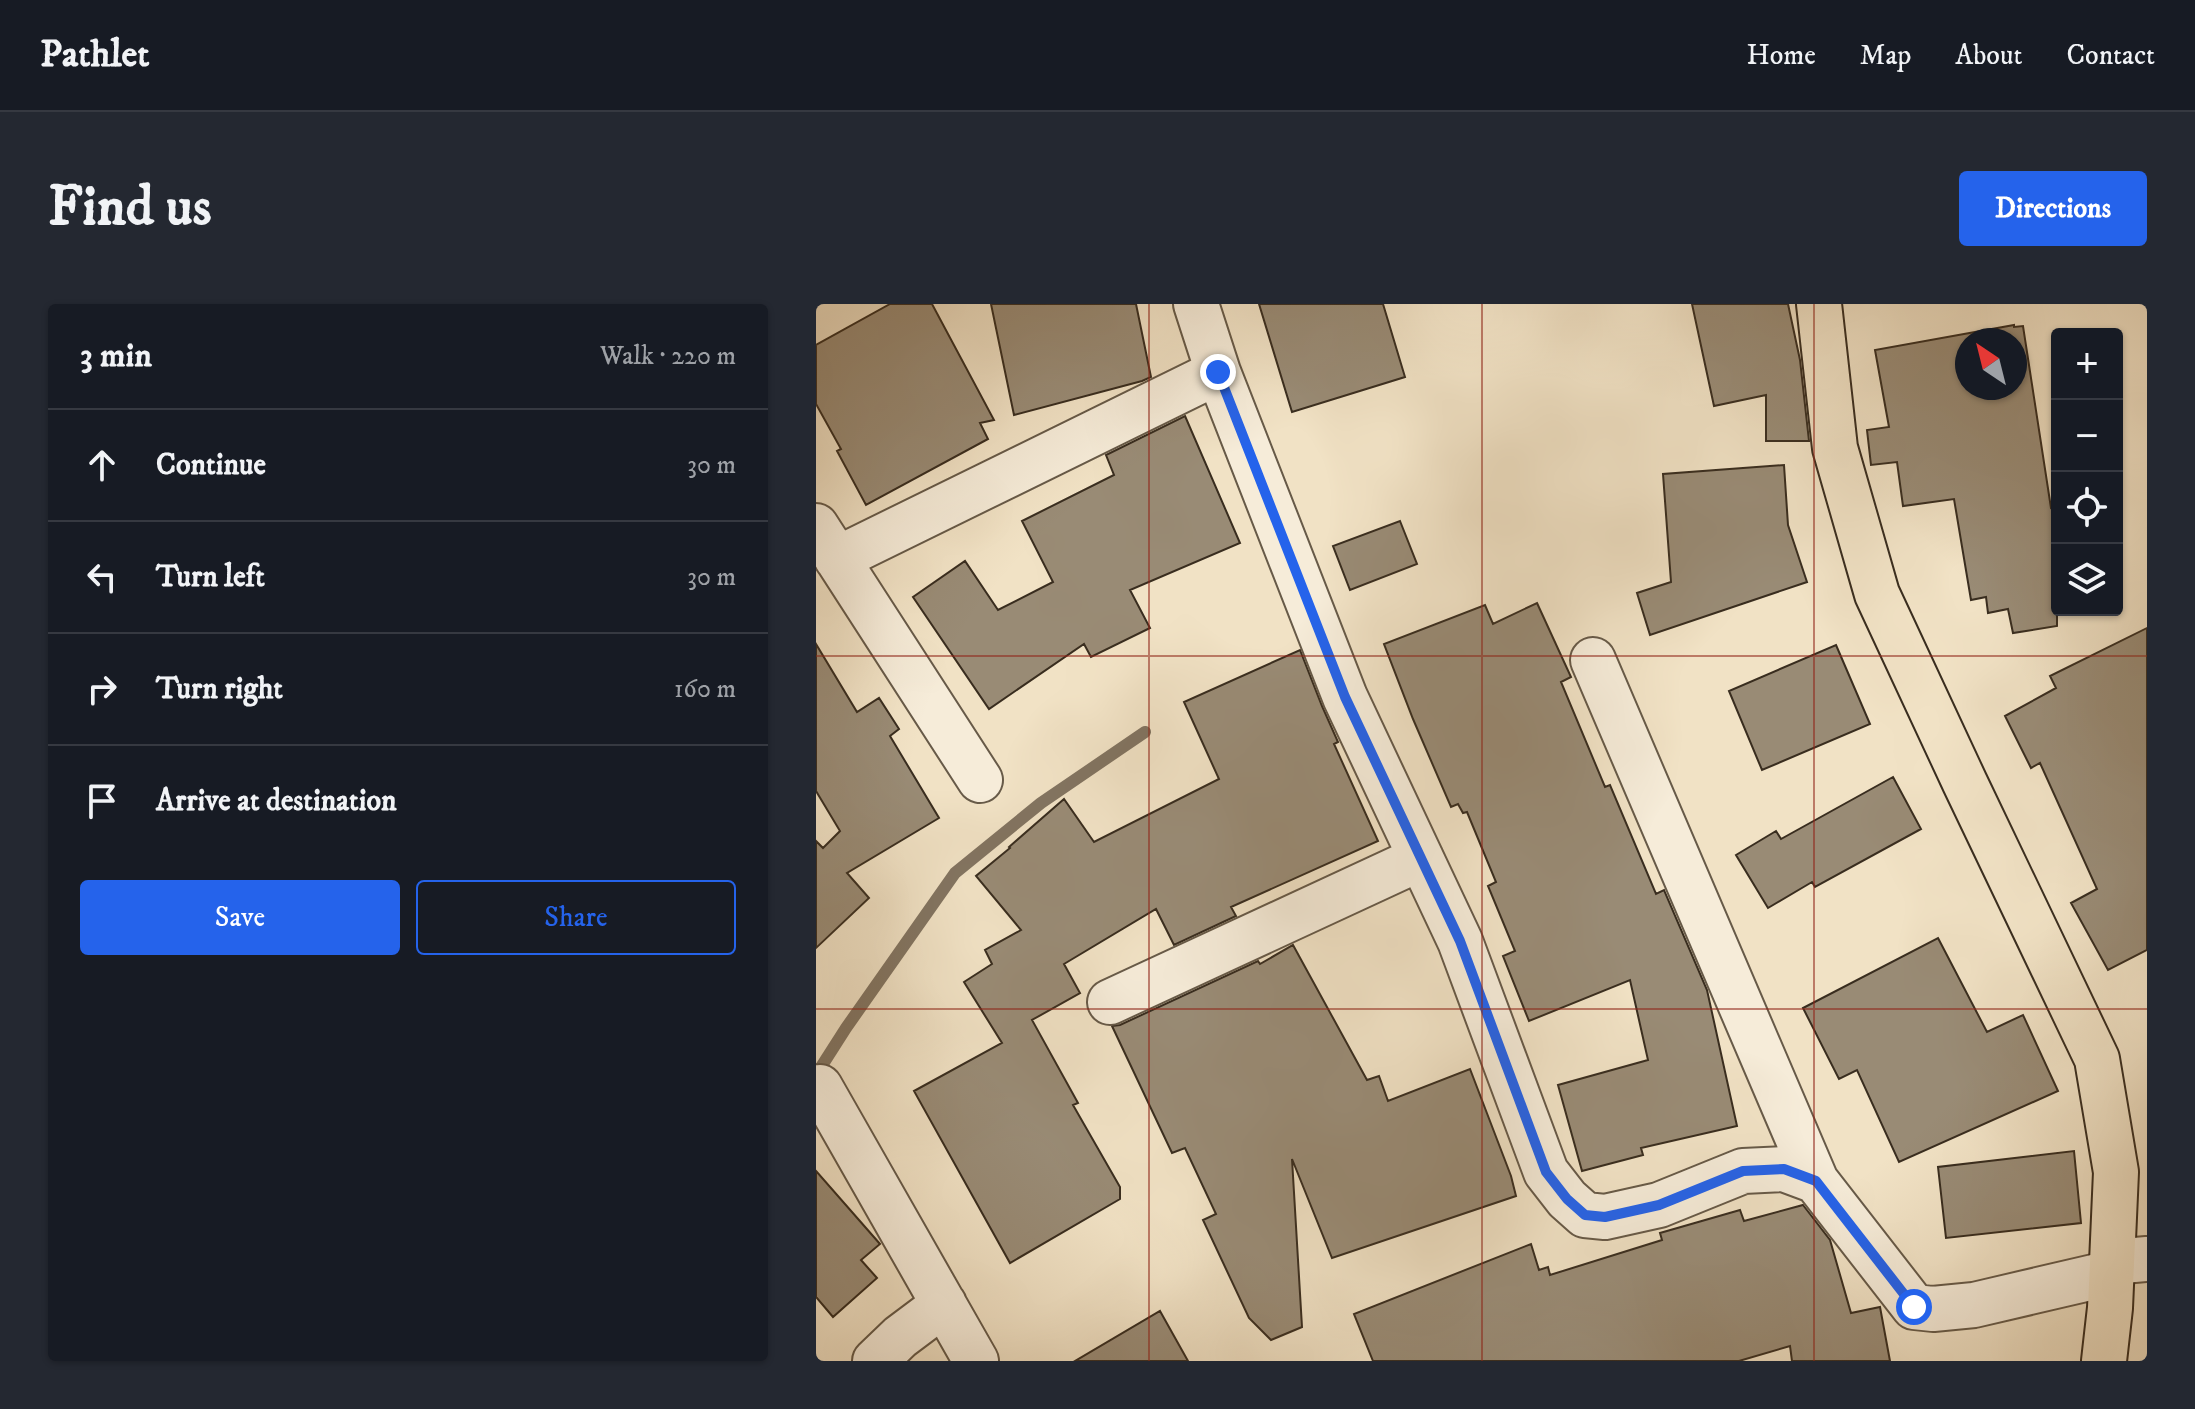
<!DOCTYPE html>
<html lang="en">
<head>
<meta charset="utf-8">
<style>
  body { margin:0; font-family:"IM FELL DW Pica",serif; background:#242831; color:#f1f3f6 }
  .controls { position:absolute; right:24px; top:24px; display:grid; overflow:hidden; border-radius:8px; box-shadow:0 2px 6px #0004 }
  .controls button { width:72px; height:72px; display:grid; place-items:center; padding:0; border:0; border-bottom:2px solid #363941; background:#171b24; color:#f1f3f6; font:40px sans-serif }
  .compass { position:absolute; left:1139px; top:24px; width:72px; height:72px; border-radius:50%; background:#171b24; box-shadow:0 2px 6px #0004; rotate:325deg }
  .stop { position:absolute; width:24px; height:24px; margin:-18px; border:6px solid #2563eb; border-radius:50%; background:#fff }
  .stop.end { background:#2563eb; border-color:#fff; box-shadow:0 2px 8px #0008 }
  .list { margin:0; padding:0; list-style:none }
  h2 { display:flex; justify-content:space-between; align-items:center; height:104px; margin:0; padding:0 32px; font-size:34px }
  h2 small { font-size:26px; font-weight:400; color:#9ea1a6 }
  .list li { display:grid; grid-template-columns:52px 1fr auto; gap:24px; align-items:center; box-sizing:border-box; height:112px; padding:0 32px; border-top:2px solid #363941 }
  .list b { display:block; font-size:30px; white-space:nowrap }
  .list em { font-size:26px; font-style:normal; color:#9ea1a6 }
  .actions { display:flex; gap:16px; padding:24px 32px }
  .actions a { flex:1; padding:18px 0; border:2px solid #2563eb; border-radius:8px; text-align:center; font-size:28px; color:#2563eb }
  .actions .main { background:#2563eb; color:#fff }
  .icon { flex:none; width:44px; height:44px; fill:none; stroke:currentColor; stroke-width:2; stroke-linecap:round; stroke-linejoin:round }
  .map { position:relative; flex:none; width:1331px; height:1057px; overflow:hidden; border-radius:8px }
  header { display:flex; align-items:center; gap:48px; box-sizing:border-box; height:112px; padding:0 40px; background:#171b24; border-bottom:2px solid #363941 }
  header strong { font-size:38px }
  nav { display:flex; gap:44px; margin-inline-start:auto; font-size:28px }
  .intro { display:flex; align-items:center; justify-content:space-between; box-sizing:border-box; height:192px; padding:0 48px }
  h1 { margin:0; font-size:56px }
  .button { padding:20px 36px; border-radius:8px; background:#2563eb; color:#fff; font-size:28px; font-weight:700 }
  main { display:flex; gap:48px; padding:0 48px }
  aside { flex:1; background:#171b24; border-radius:8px; box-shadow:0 2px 6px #0004 }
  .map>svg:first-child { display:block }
</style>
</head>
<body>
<header>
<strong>Pathlet</strong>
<nav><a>Home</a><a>Map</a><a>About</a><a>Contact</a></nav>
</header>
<div class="intro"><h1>Find us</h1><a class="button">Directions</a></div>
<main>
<aside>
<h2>3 min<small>Walk · 220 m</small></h2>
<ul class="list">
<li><svg class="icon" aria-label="ahead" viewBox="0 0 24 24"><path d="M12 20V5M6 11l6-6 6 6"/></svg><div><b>Continue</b></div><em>30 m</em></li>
<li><svg class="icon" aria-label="left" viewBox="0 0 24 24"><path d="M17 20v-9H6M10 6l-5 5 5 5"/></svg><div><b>Turn left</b></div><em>30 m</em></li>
<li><svg class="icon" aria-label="right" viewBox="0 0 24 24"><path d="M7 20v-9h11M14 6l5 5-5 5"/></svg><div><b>Turn right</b></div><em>160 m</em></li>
<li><svg class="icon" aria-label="arrive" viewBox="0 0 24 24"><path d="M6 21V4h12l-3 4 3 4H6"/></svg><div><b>Arrive at destination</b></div></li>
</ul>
<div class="actions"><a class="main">Save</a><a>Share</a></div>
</aside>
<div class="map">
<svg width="1331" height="1057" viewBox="0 0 1331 1057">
  <rect width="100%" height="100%" fill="#f1e2c5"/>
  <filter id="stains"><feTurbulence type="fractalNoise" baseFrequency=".0025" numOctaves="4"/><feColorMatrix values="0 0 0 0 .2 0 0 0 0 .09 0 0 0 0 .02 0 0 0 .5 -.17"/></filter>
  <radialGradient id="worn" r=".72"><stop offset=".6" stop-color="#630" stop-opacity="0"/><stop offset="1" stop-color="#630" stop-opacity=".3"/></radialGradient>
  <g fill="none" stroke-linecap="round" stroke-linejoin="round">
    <path stroke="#827461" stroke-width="12" d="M 0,771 L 30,724 L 139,569 L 225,499 L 329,428"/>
  </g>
  <path fill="#998b75" stroke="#392d1f" stroke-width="2" fill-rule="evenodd" d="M 74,0 L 116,0 L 178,116 L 164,119 L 172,135 L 50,201 L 21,147 L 25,145 L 0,100 L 0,41 Z
    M 175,0 L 320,0 L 335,73 L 326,77 L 198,111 Z
    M 443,0 L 567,0 L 589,73 L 476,108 Z
    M 876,0 L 972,0 L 984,56 L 993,137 L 950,137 L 950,91 L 898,102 Z
    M 1198,21 L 1198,23 L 1207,22 L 1235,204 L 1241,203 L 1241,322 L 1197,329 L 1192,305 L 1172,309 L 1170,293 L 1155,296 L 1138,195 L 1087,202 L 1081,158 L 1055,161 L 1051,126 L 1073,123 L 1059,46 ZM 1151,36 L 1199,36 L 1199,84 L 1151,84 Z
    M 369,112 L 424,239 L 314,286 L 334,324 L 275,353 L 268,340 L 173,405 L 97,293 L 149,257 L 182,306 L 237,278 L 206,217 L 298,171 L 290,151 Z
    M 968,161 L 972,221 L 991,278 L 834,331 L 821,289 L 855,278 L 847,170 Z
    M 584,217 L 601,260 L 534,286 L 517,242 Z
    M 721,299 L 755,373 L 745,378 L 789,483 L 794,481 L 840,590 L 848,586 L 891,686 L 921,822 L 825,844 L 827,851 L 766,867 L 742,781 L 832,756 L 814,676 L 713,717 L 687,652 L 699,647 L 672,582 L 680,578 L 651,508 L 647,509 L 642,500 L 635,503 L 597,415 L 568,340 L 669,301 L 677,320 Z
    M 1331,324 L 1331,646 L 1292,666 L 1255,599 L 1281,585 L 1224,459 L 1215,464 L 1189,412 L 1240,384 L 1234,372 Z
    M 0,340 L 41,408 L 63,394 L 83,425 L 74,432 L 123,514 L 31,569 L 53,594 L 0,644 L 0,537 L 7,544 L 24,527 L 0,487 Z
    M 1020,341 L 1054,420 L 946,466 L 913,387 Z
    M 484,346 L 506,402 L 522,438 L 518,440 L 562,537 L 415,603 L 420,612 L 358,641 L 340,605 L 248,660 L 264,689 L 216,716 L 262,799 L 257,801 L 304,883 L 304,895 L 194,959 L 98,787 L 186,739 L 148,678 L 176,660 L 169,646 L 205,626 L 160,572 L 194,544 L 193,543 L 248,495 L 278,538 L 403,475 L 368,398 Z
    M 1077,473 L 1105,525 L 999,583 L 996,578 L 952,604 L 920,551 L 960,527 L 965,535 Z
    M 1122,634 L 1171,728 L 1207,711 L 1242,787 L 1083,858 L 1041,766 L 1023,775 L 987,704 Z
    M 477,641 L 551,776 L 563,772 L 572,797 L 654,765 L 695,872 L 700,892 L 516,954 L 476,855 L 486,1023 L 455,1036 L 433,1014 L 387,916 L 400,910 L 369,844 L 356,849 L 296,722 L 304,721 L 442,657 L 444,660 Z
    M 1258,847 L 1265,919 L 1130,934 L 1122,863 Z
    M 0,867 L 64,940 L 45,956 L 61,974 L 17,1013 L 0,993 Z
    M 987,901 L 1014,936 L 1035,1009 L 1064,1003 L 1074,1057 L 976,1057 L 974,1042 L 923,1057 L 557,1057 L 538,1010 L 715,940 L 723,966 L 732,963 L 734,971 L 846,936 L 844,929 L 924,906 L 928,917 Z
    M 344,1007 L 372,1057 L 259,1057 Z"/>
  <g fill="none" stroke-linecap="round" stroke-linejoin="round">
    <defs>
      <path id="minor" d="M 380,0 L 402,68 L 529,393 L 644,637 L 730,868 L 751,895 L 769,911 L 789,913 L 843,901 L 927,867 L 968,865 L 1000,877
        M 0,222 L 164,476
        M 21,255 L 402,68
        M 777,356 L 1000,877 L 1098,1003 L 1117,1005 L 1158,1001 L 1295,969
        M 294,698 L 605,554
        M 4,783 L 160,1057
        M 1296,958 L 1331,955
        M 59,1057 L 84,1033 L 128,1000"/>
      <path id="major" d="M 1003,0 L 1019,144 L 1061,290 L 1149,479 L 1281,755 L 1300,868 L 1294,1004 L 1288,1057"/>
    </defs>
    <use href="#minor" stroke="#675a48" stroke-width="48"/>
    <use href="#major" stroke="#392d1f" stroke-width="48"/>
    <use href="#minor" stroke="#f6ecd9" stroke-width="44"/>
    <use href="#major" stroke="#f1e2c5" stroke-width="44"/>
  </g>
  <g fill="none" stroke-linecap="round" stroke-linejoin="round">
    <path stroke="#2563eb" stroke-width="10" d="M 402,68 L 529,393 L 644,637 L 730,868 L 751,895 L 769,911 L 789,913 L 843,901 L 927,867 L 968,865 L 1000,877 L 1098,1003"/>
  </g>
  <path fill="none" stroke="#8f2418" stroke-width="2" stroke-opacity="0.55" d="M 333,0 L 333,1057M 666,0 L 666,1057M 998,0 L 998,1057M 0,352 L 1331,352M 0,705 L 1331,705"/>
  <rect width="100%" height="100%" filter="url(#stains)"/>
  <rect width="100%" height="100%" fill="url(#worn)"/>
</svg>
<div class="controls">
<button>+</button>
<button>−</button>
<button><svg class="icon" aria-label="locate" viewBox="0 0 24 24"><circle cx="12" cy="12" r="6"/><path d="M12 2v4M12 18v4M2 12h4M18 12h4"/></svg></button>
<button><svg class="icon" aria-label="layers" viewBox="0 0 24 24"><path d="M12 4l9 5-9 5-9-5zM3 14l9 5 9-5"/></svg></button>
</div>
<svg class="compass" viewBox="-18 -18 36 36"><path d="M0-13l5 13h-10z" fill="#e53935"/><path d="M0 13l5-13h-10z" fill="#9ea1a6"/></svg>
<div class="stop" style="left:1098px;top:1003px"></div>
<div class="stop end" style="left:402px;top:68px"></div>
</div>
</main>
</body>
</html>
